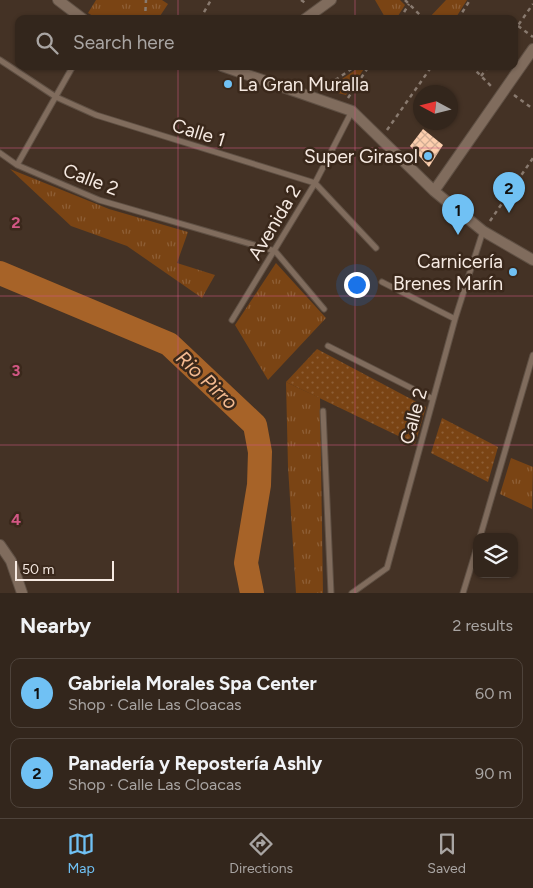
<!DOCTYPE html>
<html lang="en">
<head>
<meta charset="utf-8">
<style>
  body { margin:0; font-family:Figtree,sans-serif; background:#3e3229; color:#f1f3f6 }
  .controls { position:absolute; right:15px; bottom:15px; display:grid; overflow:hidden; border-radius:10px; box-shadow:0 1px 4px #0004 }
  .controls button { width:45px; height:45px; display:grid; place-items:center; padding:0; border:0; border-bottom:1px solid #4e433b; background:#33261c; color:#f1f3f6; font:25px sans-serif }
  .compass { position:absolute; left:413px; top:85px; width:45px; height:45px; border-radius:50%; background:#33261c; box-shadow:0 1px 4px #0004; rotate:277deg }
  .scale { position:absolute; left:15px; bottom:12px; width:99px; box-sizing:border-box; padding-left:5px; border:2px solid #f6eae2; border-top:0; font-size:14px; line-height:18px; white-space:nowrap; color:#f6eae2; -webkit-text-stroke:4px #3a281b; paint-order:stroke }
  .you { position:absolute; left:356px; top:284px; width:18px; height:18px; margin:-12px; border:4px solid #fff; border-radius:50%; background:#1a73e8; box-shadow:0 0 0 8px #1a73e833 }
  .badge { display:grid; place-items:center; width:32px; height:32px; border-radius:50%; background:#70c1f4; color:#111; font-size:16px; font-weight:700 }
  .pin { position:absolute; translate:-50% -41px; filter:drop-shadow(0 1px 2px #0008) }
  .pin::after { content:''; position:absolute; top:26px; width:18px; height:15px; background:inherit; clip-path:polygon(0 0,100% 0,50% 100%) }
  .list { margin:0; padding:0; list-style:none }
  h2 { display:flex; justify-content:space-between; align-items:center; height:65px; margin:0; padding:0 20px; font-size:21px }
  h2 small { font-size:16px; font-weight:400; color:#a9a5a3 }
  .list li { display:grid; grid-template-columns:32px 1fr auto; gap:15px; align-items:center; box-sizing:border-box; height:70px; margin:0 10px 10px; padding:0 10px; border:1px solid #4e433b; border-radius:10px }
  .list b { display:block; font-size:19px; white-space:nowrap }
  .list p { margin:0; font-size:16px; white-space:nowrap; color:#a9a5a3 }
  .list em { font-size:16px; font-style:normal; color:#a9a5a3 }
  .icon { flex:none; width:28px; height:28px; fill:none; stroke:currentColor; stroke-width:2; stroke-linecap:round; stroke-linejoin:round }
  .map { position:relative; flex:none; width:533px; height:593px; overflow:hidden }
  .search { position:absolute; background:#33261c; box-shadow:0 1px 4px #0004; left:15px; right:15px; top:15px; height:55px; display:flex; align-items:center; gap:12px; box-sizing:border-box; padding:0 18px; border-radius:10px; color:#a9a5a3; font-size:19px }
  .sheet { height:225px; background:#33261c }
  nav { display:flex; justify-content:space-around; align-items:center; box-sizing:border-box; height:70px; border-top:1px solid #4e433b; background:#33261c; font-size:14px; color:#a9a5a3 }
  nav a { display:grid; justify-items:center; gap:2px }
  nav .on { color:#70c1f4 }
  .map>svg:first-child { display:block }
</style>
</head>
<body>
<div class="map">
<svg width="533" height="593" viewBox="0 0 533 593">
  <defs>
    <pattern id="grass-dots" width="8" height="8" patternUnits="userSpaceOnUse" patternTransform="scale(1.25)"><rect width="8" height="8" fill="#7a4414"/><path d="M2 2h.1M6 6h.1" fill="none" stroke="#8e5f36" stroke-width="1.8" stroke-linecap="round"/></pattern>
    <pattern id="park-tufts" width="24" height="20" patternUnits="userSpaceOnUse" patternTransform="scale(1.25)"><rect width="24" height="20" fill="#7a4414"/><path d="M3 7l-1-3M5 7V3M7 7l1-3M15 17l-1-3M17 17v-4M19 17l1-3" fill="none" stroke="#8e5f36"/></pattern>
    <pattern id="building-cross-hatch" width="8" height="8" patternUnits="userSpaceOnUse" patternTransform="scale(1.25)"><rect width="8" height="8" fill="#fccead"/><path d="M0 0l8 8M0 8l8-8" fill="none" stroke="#d0ac93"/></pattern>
  </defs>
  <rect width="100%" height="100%" fill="#443225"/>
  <path fill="url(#grass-dots)" d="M 317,349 L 426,407 L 415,444 L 286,382 Z
    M 442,418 L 498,447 L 488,482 L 431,453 Z"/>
  <path fill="url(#park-tufts)" d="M 96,0 L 162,0 L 168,4 L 160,16 L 164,19 L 98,19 L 88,13 Z
    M 375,0 L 400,0 L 405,5 L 396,19 L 386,19 Z
    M 446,0 L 467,0 L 455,19 L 428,19 Z
    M 361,66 L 366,66 L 346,95 L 326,90 Z
    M 10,169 L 109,209 L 188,232 L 177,263 L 215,275 L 202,298 L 127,246 L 71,226 Z
    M 276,263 L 326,318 L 268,380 L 235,325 Z
    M 286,382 L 320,398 L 323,593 L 296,593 L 288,467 Z
    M 511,458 L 533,467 L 532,509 L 500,494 Z"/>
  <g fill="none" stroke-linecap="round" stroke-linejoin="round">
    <path stroke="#a76328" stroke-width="24" d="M 0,273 L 169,344 L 255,425 L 260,452 L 259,485 L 246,563 L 252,593"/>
  </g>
  <path fill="url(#building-cross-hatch)" d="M 423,129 L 443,145 L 429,167 L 410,146 Z"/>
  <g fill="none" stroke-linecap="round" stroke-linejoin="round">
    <defs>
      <path id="service" d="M 0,60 L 56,97 L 96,115 L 315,183 L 376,248
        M 0,153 L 17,165 L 99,200 L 275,251 L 324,309
        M 17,165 L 73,66
        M 382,282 L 455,319
        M 232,320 L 315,183 L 352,111
        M 328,346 L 433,399
        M 323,411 L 331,593
        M 480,537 L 533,355
        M 352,593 L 387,568 L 455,319 L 483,231
        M 463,593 L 477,547"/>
      <path id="minor" d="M 58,0 L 83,19
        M 305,19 L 331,0
        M 222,66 L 352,111 L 434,191 L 483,231 L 533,260
        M 434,191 L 533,49
        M 0,545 L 11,561 L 22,593"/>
    </defs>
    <use href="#service" stroke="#5f5044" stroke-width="7"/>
    <use href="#minor" stroke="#5f5044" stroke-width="12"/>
    <path stroke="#897a6f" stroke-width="2.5" stroke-dasharray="4 4" stroke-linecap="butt" d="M 301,0 L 307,4
      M 405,0 L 424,19
      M 145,19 L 146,0
      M 200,19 L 211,0
      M 400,19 L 409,4
      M 458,19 L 470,0
      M 518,26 L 533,37
      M 514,31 L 533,4
      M 471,66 L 493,88
      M 481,76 L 489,66
      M 322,89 L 356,66
      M 514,95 L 533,109
      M 348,98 L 369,66
      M 387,130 L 432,66
      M 490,221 L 533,158"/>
    <use href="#service" stroke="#806c5d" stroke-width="5"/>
    <use href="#minor" stroke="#806c5d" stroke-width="10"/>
  </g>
  <path fill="none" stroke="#d25784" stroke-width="1" stroke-opacity="0.55" d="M 178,0 L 178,19M 355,0 L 355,19M 178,66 L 178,593M 355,66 L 355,593M 0,148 L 533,148M 0,296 L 533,296M 0,445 L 533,445"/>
  <g fill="#70c1f4" stroke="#3a281b" stroke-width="2">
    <circle cx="228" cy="84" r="5"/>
    <circle cx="428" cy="156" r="5"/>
    <circle cx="513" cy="272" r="5"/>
  </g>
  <g text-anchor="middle" stroke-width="5" stroke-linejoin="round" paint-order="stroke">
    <g font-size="19" fill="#f6eae2" stroke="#3a281b" text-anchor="end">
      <text x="238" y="91" text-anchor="start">La Gran Muralla</text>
      <text x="418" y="163">Super Girasol</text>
      <text x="503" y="268">Carnicería<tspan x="503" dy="22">Brenes Marín</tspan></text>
    </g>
    <g font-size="19" fill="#f6eae2" stroke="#3a281b">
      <text transform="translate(199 132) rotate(17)" y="7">Calle 1</text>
      <text transform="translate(91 179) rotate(21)" y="7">Calle 2</text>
      <text transform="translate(274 222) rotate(-59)" y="7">Avenida 2</text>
      <text transform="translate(413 416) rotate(-75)" y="7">Calle 2</text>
    </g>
    <g font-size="20" font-style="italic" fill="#f3ba90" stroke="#3a281b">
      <text transform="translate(207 380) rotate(43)" y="7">Rio Pirro</text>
    </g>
  </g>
  <g font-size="16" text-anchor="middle" font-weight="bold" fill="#d25784" stroke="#3a281b" stroke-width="5" stroke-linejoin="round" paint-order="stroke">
    <text x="16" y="228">2</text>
    <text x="16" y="376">3</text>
    <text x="16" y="525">4</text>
  </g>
</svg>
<div class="controls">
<button><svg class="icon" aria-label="layers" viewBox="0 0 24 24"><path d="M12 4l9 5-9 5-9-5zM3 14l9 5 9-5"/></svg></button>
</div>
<svg class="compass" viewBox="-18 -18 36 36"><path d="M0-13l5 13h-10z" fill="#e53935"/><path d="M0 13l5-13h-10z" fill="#a9a5a3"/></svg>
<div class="scale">50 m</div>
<div class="you"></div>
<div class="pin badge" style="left:458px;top:235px">1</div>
<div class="pin badge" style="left:509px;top:213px">2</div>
<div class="search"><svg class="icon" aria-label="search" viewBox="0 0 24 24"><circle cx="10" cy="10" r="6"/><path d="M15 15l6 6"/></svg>Search here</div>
</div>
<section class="sheet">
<h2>Nearby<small>2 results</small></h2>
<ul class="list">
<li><span class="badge">1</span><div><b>Gabriela Morales Spa Center</b><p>Shop · Calle Las Cloacas</p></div><em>60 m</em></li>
<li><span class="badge">2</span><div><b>Panadería y Repostería Ashly</b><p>Shop · Calle Las Cloacas</p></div><em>90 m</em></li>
</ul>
</section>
<nav>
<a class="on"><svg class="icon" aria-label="map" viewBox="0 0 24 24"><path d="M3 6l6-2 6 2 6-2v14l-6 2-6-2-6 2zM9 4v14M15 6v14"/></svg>Map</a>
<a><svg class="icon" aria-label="directions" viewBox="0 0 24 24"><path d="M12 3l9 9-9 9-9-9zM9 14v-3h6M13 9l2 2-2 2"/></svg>Directions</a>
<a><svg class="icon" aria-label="saved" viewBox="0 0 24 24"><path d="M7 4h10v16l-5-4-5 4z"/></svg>Saved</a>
</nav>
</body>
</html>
